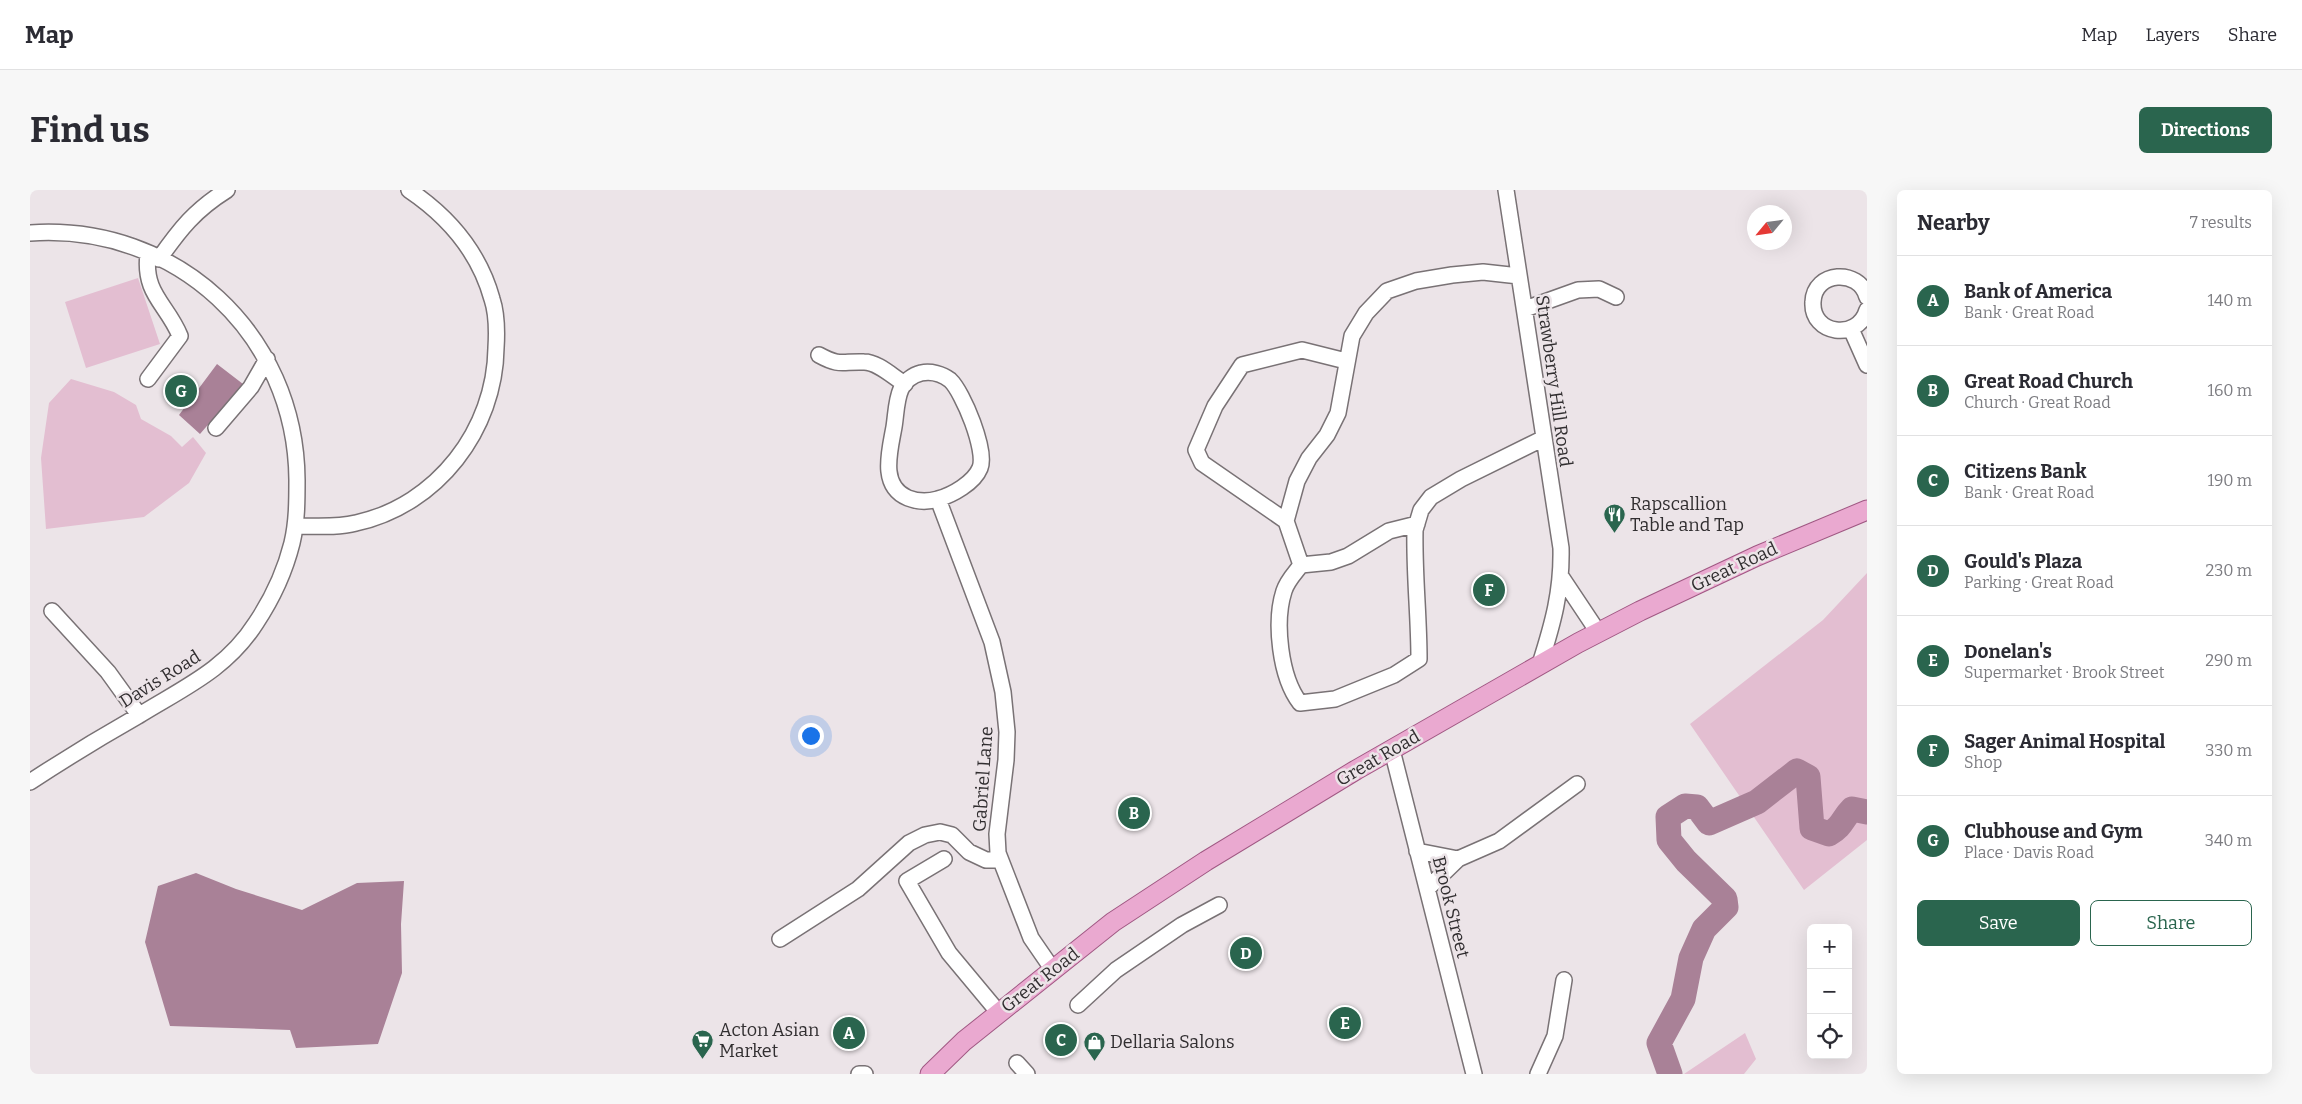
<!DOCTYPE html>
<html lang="en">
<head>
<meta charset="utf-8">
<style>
  body { margin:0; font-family:Bitter,serif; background:#f7f7f7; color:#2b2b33 }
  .controls { position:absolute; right:15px; bottom:15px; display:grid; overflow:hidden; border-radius:8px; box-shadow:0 5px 20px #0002 }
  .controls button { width:45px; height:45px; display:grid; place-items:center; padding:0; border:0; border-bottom:1px solid #e1e1e2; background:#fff; color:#2b2b33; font:25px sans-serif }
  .compass { position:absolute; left:1717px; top:15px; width:45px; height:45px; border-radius:50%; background:#fff; box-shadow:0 5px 20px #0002; rotate:241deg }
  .you { position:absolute; left:780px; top:545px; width:18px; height:18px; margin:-12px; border:4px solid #fff; border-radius:50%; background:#1a73e8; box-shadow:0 0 0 8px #1a73e833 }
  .badge { display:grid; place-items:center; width:32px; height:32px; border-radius:50%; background:#2a654e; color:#fff; font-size:16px; font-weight:700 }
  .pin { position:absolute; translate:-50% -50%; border:2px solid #fff; box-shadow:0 1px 5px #0006 }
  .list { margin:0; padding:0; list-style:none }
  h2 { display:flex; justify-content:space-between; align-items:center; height:65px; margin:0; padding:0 20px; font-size:21px }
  h2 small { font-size:16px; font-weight:400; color:#7c7c81 }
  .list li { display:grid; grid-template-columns:32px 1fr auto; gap:15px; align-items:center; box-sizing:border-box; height:90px; padding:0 20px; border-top:1px solid #e1e1e2 }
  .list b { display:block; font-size:19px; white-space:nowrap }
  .list p { margin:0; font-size:16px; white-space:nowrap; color:#7c7c81 }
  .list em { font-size:16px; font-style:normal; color:#7c7c81 }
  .actions { display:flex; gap:10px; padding:15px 20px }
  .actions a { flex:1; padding:11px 0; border:1px solid #2a654e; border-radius:8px; text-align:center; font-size:18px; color:#2a654e }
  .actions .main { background:#2a654e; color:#fff }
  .icon { flex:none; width:28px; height:28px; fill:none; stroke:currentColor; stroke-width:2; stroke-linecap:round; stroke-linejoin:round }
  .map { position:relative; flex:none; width:1837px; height:884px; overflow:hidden; border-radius:8px }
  header { display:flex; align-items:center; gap:30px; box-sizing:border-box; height:70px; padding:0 25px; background:#fff; border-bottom:1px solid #e1e1e2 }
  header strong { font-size:24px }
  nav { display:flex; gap:28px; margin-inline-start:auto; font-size:18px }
  .intro { display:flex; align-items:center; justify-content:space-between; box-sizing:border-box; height:120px; padding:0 30px }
  h1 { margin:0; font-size:35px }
  .button { padding:12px 22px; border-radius:8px; background:#2a654e; color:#fff; font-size:18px; font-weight:700 }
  main { display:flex; gap:30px; padding:0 30px }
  aside { flex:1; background:#fff; border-radius:8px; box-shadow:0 5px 20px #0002 }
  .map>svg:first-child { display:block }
</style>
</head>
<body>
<header>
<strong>Map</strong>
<nav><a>Map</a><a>Layers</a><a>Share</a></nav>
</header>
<div class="intro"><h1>Find us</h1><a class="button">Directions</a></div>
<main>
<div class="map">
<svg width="1837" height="884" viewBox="0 0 1837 884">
  <rect width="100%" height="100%" fill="#ece4e8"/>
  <path fill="#e3bed1" d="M 108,88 L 130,154 L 56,178 L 35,112 Z
    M 41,189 L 84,202 L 106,215 L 111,229 L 141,246 L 152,257 L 163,247 L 176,263 L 159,293 L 114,327 L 16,339 L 11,268 L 19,213 Z
    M 1837,383 L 1837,650 L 1774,700 L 1660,534 L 1793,430 Z
    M 1715,843 L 1726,869 L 1714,884 L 1654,884 Z"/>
  <path fill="#a98197" d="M 187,174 L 213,194 L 170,244 L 149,225 Z
    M 166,683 L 206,699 L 272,720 L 327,693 L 374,691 L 371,734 L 372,783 L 348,854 L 266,858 L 260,840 L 140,836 L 115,752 L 128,696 Z"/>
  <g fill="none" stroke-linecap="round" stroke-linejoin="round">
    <path stroke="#a98197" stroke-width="25" d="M 1640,884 L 1629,853 L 1653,809 L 1661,768 L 1674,739 L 1696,717 L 1695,709 L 1656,671 L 1639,650 L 1638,627 L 1655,616 L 1667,617 L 1679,633 L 1727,612 L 1767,581 L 1778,587 L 1782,638 L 1799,644 C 1813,636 1812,629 1822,619 L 1837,622"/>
    <defs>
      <path id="minor" d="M 1476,0 L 1531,358 C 1532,401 1523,433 1510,474
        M 0,43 C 146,33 266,144 267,290 C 267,311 267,332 262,353 C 255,381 242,409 226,433 C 196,480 153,498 108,526 C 71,547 35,569 0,592
        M 129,69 C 150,39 165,20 197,0
        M 1837,107 C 1829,78 1784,81 1783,112 C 1781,145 1828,151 1837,120
        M 1495,119 L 1548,100 L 1569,99 L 1586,107
        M 1821,139 L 1837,175
        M 789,165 C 811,177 812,171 834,172 C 848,172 863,187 875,194
        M 118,189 L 150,146 C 137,114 113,104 118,64
        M 186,238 L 221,197 L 237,169
        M 908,309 C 898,312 888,312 878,308 C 849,296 860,260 864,237 C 866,225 866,210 871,199 C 875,191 883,185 891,183 C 901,181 912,184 920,190 C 933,202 957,261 950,278 C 944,293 922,305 908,309 L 962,452 L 973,502 L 977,542 L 976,570 L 967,644 L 968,663 L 1001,748 L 1023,780
        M 1256,331 L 1172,273 L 1166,260 L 1185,216 L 1212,175 L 1272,160 L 1316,171
        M 1387,334 L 1359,341 L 1318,366 L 1301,372 L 1271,375 C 1265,383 1257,391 1254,401 C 1244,432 1250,487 1270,513 L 1305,509 L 1364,485 L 1389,469 C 1389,426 1384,383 1385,340 L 1391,320 L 1401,307 L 1431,289 L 1514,248
        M 266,336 C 286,336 307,338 326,333 C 408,315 465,239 466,158 C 467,142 467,124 462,109 C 449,62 419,27 379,0
        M 1271,375 L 1256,331 L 1267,291 L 1279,268 L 1297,245 L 1308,223 L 1322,146 L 1336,123 L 1357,101 L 1386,91 L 1422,85 L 1453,82 L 1489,86
        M 1532,388 L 1568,442
        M 22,421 L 78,482 L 109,525
        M 1362,560 L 1444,884
        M 1387,661 L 1428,669
        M 914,669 L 877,691 L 919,763 L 969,823
        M 1398,698 L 1428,669 L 1469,651 L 1547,594
        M 750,749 L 828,699 L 879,653 L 895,645 L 910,642 L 922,645 L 939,662 L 956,670 L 970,670
        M 1048,815 L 1086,780 L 1152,735 L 1189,715
        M 987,873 L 997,884
        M 829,884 L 835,884
        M 1508,884 L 1525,846 L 1534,790"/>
      <path id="major" d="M 900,884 L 934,851 L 1083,732 L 1176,671 L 1326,580 L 1548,453 L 1610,421 L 1727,366 L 1837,320"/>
    </defs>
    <use href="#minor" stroke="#797275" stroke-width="18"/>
    <use href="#major" stroke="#a05883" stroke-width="21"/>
    <use href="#minor" stroke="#fff" stroke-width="15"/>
    <use href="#major" stroke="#eaa9d0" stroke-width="19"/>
  </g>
  <defs>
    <symbol id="restaurant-pin" viewBox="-11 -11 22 30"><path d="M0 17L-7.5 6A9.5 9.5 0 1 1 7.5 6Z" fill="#2a654e" stroke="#ece4e8"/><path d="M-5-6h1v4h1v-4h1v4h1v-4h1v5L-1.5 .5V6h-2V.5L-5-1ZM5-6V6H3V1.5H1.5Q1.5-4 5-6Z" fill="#fff"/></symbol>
    <symbol id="supermarket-pin" viewBox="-11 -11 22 30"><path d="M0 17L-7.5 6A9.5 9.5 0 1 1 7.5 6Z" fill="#2a654e" stroke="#ece4e8"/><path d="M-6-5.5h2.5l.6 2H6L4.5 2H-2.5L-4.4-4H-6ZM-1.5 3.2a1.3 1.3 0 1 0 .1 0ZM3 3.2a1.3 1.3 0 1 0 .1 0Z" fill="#fff"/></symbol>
    <symbol id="shop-pin" viewBox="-11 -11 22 30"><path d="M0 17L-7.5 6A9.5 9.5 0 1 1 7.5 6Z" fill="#2a654e" stroke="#ece4e8"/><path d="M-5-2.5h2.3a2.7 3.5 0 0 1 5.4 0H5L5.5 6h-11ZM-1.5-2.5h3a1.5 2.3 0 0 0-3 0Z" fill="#fff"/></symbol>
  </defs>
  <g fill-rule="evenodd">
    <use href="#restaurant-pin" x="1572" y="312" width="25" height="34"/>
    <use href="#supermarket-pin" x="660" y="838" width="25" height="34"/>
    <use href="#shop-pin" x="1052" y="840" width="25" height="34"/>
  </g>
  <g text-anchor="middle" stroke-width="5" stroke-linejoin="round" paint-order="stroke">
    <g font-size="18" fill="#312e30" stroke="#ece4e8">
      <text transform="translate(1524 191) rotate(82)" y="6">Strawberry Hill Road</text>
      <text transform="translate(1704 377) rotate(-25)" y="6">Great Road</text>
      <text transform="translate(130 489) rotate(-32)" y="6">Davis Road</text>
      <text transform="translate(1348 568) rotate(-30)" y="6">Great Road</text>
      <text transform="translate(953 589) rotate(-86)" y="6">Gabriel Lane</text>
      <text transform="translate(1421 717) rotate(76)" y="6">Brook Street</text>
      <text transform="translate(1010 790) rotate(-38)" y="6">Great Road</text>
    </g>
    <g font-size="18" fill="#312e30" stroke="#ece4e8" text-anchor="start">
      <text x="1600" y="320">Rapscallion<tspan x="1600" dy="21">Table and Tap</tspan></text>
      <text x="689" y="846">Acton Asian<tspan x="689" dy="21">Market</tspan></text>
      <text x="1080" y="858">Dellaria Salons</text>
    </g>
  </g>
</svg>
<div class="controls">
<button>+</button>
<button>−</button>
<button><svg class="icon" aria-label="locate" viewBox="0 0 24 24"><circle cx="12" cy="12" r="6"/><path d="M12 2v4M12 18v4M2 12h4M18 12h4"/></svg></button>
</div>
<svg class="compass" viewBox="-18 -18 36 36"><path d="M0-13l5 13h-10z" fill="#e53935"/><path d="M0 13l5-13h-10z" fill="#7c7c81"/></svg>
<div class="you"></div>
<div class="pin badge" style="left:819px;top:843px">A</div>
<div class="pin badge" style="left:1104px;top:623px">B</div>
<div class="pin badge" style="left:1031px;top:850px">C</div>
<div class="pin badge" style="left:1216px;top:763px">D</div>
<div class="pin badge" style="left:1315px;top:833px">E</div>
<div class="pin badge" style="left:1459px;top:400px">F</div>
<div class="pin badge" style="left:151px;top:201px">G</div>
</div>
<aside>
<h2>Nearby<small>7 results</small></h2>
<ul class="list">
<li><span class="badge">A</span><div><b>Bank of America</b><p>Bank · Great Road</p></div><em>140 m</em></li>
<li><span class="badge">B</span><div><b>Great Road Church</b><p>Church · Great Road</p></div><em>160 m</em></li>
<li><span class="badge">C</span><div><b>Citizens Bank</b><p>Bank · Great Road</p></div><em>190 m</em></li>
<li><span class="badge">D</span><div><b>Gould's Plaza</b><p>Parking · Great Road</p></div><em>230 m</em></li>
<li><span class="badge">E</span><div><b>Donelan's</b><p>Supermarket · Brook Street</p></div><em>290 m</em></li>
<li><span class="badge">F</span><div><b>Sager Animal Hospital</b><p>Shop</p></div><em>330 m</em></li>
<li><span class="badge">G</span><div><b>Clubhouse and Gym</b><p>Place · Davis Road</p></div><em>340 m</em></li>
</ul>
<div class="actions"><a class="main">Save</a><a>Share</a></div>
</aside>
</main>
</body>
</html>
